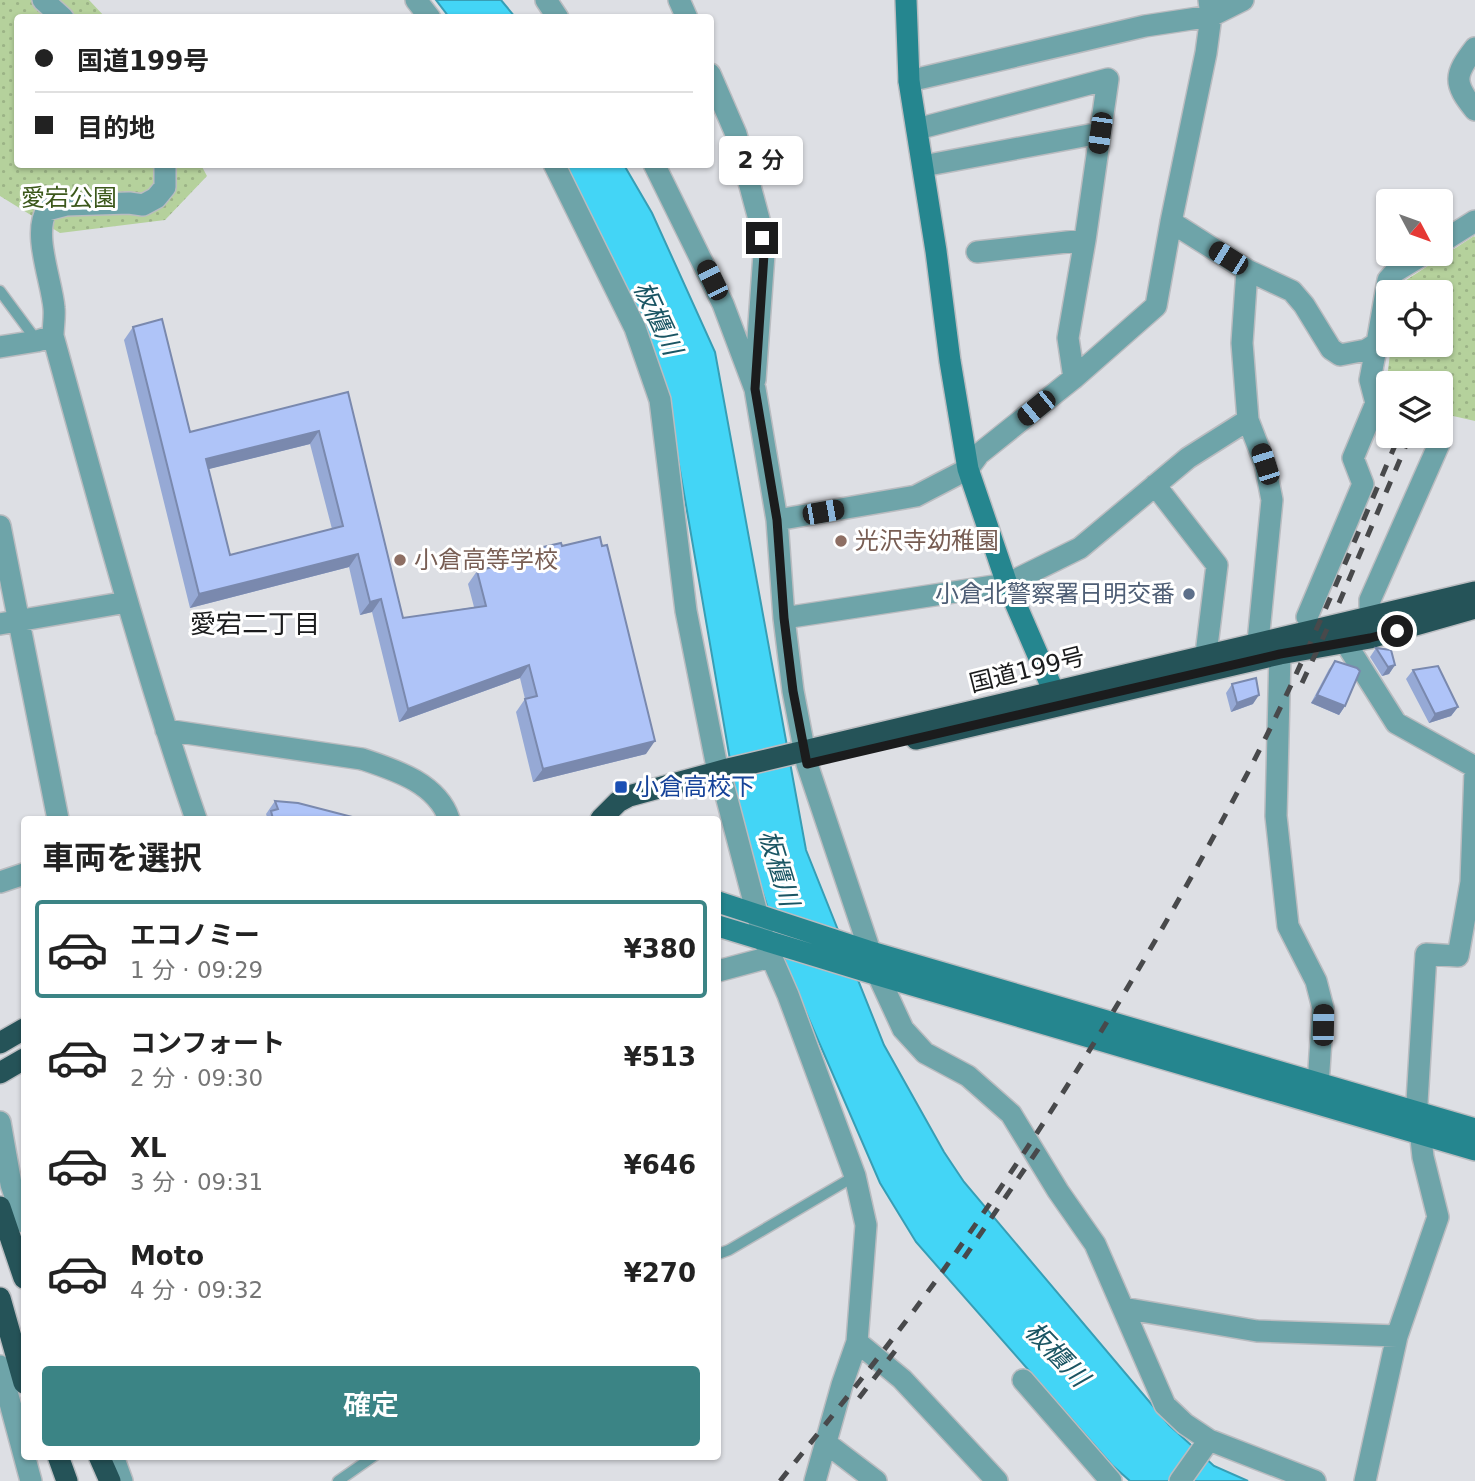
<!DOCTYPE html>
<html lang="ja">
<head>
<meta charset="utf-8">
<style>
  :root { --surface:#fff; --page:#f6f6f6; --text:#222; --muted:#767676; --line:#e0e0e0; --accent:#3b8485 }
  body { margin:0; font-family:"DejaVu Sans","Noto Sans JP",sans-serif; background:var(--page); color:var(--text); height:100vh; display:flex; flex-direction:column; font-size:26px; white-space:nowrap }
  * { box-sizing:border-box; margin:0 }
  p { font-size:23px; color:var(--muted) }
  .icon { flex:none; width:38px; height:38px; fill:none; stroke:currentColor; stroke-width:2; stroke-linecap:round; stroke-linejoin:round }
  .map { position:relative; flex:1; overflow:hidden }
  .side { position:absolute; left:21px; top:816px; width:700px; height:644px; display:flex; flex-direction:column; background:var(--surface); border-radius:7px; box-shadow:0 2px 5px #0004 }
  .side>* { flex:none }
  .guide { position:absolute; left:14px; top:14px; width:700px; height:154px; border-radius:7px; box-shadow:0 2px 5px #0004; display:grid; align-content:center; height:154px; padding:0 21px; background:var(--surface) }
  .needle { width:46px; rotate:131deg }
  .buttons { position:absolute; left:1376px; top:189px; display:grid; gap:14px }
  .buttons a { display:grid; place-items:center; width:77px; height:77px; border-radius:7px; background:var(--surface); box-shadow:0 2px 5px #0004; font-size:35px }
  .end { position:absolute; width:32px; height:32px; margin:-16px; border:9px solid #1b1c1d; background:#fff; box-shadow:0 0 0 4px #fff }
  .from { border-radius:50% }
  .bubble { position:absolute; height:49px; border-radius:7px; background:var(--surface); box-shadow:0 2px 5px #0004; font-size:23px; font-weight:600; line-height:49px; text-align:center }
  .car { position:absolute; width:21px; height:42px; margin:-21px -10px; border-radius:9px; box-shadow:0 0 5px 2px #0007; background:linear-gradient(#222 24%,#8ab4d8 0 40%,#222 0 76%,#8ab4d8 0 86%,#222 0) }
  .guide b { display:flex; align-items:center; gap:24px; height:66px; font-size:26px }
  .guide b+b { border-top:2px solid var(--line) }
  .guide i { width:18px; height:18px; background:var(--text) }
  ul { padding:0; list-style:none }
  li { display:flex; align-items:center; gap:21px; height:98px; margin:0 14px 10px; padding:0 7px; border:4px solid transparent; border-radius:7px }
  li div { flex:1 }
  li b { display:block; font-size:26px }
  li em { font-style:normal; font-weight:600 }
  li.current { border-color:var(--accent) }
  li>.icon { width:63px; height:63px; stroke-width:1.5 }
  h2 { padding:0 21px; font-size:32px; line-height:84px }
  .primary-button { display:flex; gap:14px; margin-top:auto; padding:14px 21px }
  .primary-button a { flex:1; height:80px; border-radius:7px; background:var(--accent); color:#fff; font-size:28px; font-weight:600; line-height:80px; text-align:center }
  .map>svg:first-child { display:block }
</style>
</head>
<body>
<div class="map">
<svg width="1475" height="1481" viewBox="0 0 1475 1481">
  <defs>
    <pattern id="grass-dots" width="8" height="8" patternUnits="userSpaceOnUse" patternTransform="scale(1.75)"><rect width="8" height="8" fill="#b5d19c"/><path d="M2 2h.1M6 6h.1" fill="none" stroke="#9bb386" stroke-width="1.8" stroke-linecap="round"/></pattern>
  </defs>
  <rect width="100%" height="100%" fill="#dddfe4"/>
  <path fill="url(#grass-dots)" d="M0,0H89L105,17L18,18V164L201,165L207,176L165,220L60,233L0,196Z
    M1474,236L1475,237V421L1440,413V383L1388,384L1387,379L1391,345H1440V292H1396L1397,286Z"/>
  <path fill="#43d5f6" stroke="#379eb5" stroke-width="2" d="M436,0H501L515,17H449Z
    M547,165H624L652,213L715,352L806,850L884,1045L944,1152L964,1182L1169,1425L1214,1466L1248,1481H1130L1112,1465L916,1242L880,1183L789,973L742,829L678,459L662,380L642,316Z"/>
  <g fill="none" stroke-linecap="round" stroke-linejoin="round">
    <defs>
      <path id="lane" d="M0,291L37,341
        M718,1254L729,1250L855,1176
        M338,1481L374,1456"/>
      <path id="street" d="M43,0L63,18
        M416,0L430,18
        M546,0L558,18
        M679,0L687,18
        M1475,48C1454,75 1453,83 1475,110
        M710,74L736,134L760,223L764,254L755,380
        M909,81L1145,26L1211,16L1243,0
        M917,129L1108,79L1085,240L977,252
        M165,164V187L156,198L143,205L129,203L66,205L47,210C32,233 52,282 54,308C55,317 53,327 53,336C98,498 141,660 196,819
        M554,164L635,328L660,400L686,611L718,772L723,784L764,940L788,995L855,1176L866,1225L857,1342L902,1379L997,1481
        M654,164L723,304L755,389L777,520L784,618L793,691L807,764L878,975L903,1029L925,1053L968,1076L1011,1114L1058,1191L1095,1244L1165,1405L1185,1424L1209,1440L1315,1481
        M923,166L1100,133
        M1171,222L1247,270L1292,291L1304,305L1331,349L1340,355L1366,350L1377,343L1388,280L1396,271L1424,254
        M1440,243L1475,221
        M1247,270L1242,343L1248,420L1265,464L1272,500L1258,642L1280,654L1276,816L1288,926L1316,981L1323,1008L1317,1101
        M0,347L37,341L53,336
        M1074,378L1068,338L1085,240
        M1155,485L1217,565L1206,654
        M777,520L916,496L968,469L979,454L1074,378L1156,306L1171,222L1206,53L1211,16L1209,0
        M0,526L58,819
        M1307,617L1363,484L1353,458L1376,403L1370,380L1377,343
        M784,618L1007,584L1080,548L1188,458L1248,420
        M0,624L127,602
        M1370,634V600L1439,444
        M1345,642L1396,723L1475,767
        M166,730L362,759C395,770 437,783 449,819
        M0,882L24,874
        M718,971L770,957
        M0,1122L11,1184L24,1222
        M1123,1308L1257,1331L1397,1336
        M0,1366L31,1481
        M1023,1380L1111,1481
        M826,1443L876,1481
        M113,1456L122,1481
        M815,1481L842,1385L857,1342
        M1180,1481L1209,1440
        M1365,1481L1397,1336L1438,1217L1423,1157L1417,1102L1426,954L1458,956L1471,882L1475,771"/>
      <path id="secondary" d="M906,0L909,81L936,251L950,361L968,469L1007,584L1053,690
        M718,902L868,951L1475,1129
        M718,926L878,975L1475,1150"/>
      <path id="highway" d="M916,739L1280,654L1370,638L1475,608
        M601,819L618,802L629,796L728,769L1475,592
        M0,1043L24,1029
        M0,1073L24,1059
        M0,1207L24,1278
        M0,1298L24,1383
        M58,1456L67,1481
        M99,1456L110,1481"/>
    </defs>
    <use href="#lane" stroke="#babcc0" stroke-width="13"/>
    <use href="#street" stroke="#babcc0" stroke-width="24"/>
    <use href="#secondary" stroke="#babcc0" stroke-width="24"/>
    <use href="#highway" stroke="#babcc0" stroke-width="24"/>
    <use href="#lane" stroke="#6ea4a9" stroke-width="10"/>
    <use href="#street" stroke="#6ea4a9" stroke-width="21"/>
    <use href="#secondary" stroke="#25868f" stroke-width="21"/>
    <use href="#highway" stroke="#255358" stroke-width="21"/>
    <path stroke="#48494b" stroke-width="5" stroke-dasharray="12 12" stroke-linecap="butt" d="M1339,603L1410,436
      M1302,683L1327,629
      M964,1258L1041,1145
      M859,1398L895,1351
      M780,1481C836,1411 893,1341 945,1268C1053,1116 1150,957 1237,793C1299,678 1348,556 1399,436"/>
  </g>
  <path fill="#96a9d5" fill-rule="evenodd" d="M133,327L190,432L348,392L403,618L474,607L468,584L477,571L537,556L543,547L646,754L533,782L516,712L525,699L520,678L399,722L372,612L360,615L349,567L190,608L124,340ZM310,444L332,529L230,555L208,469Z
    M1376,648L1395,665L1389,674L1382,676L1370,657Z
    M1335,661L1345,706L1339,715L1311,703L1329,669Z
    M1413,670L1458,707L1451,716L1429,723L1406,679Z
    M1232,684L1253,704L1231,712L1226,693Z
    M275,801L360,819H265L267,817L266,814Z"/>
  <path fill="#7a89ae" d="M319,431L310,444L197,472L206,459Z
    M358,554L349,567L190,608L199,594Z
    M381,599L372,612L360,615L370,602Z
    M529,665L520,678L399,722L408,709Z
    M1395,665L1389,674L1382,676L1388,667Z
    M1259,695L1253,704L1231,712L1237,703Z
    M1317,695L1345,706L1339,715L1311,703Z
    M1458,707L1451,716L1429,723L1435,714Z
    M655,741L646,754L533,782L543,769Z"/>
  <path fill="#afc4f8" stroke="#7a89ae" stroke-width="2" fill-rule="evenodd" d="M162,319L190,432L348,392L403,618L486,606L477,571L544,554L543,547L561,543L562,546L600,537L602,546L607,545L655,741L543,769L525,699L537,696L529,665L408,709L381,599L370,602L358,554L199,594L133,327ZM319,431L343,526L230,555L206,459Z
    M1376,648L1391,650L1395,665L1388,667Z
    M1335,661L1357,668L1360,671L1345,706L1317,695Z
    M1438,666L1458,707L1435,714L1413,670Z
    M1256,678L1259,695L1237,703L1232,684Z
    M275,801L298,803L360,819H273L271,811L278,809Z"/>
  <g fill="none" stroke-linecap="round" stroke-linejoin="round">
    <path stroke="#1b1c1d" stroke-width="9" d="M762,238L764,254L755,389L777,520L784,618L793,691L807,764L1280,654L1370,638L1397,631"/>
  </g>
  <g fill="#8d6e63" stroke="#fff" stroke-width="2.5">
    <circle cx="841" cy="541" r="7"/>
    <circle cx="400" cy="560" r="7"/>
  </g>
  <circle fill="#5c6f8a" stroke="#fff" stroke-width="2.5" cx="1189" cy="594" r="7"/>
  <rect fill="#1a4fb4" stroke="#fff" stroke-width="2.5" x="614" y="780" width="14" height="14" rx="3.5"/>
  <g text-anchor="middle" stroke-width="6" stroke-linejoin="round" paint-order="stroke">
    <g font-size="24" fill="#3c581b" stroke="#fff">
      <text x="69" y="206">愛宕公園</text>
    </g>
    <g font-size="24" fill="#785e54" stroke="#fff" text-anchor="start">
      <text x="855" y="549">光沢寺幼稚園</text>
      <text x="414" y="568">小倉高等学校</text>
    </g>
    <g font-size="24" fill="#4e5e75" stroke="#fff" text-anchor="end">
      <text x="1175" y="602">小倉北警察署日明交番</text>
    </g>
    <g font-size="24" fill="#1b1c1d" stroke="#fff">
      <text transform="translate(1027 670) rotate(-14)" y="8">国道199号</text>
    </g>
    <g font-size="24" fill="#164399" stroke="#fff" text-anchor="start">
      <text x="635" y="795">小倉高校下</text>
    </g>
    <g font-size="26" font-style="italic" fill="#1a5563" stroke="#fff">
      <text transform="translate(658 318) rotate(65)" y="9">板櫃川</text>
      <text transform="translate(779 868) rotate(73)" y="9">板櫃川</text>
      <text transform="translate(1057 1354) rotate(46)" y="9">板櫃川</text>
    </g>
    <g font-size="26" fill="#1b1c1d" stroke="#fff">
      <text x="255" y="633">愛宕二丁目</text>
    </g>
  </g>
</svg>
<div class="buttons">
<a><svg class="needle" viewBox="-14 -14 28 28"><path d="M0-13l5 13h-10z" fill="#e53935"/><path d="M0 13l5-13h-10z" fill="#767676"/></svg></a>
<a><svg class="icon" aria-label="locate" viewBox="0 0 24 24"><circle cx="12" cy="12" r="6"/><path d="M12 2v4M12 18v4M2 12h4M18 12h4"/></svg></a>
<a><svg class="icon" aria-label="layers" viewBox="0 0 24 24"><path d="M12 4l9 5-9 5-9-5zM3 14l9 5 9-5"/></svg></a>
</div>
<i class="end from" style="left:1397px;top:631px"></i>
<i class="end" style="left:762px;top:238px"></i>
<div class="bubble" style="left:719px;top:136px;width:84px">2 分</div>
<i class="car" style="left:1100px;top:133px;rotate:188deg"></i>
<i class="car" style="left:1228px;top:258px;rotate:302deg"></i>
<i class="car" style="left:712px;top:280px;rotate:334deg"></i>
<i class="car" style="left:1036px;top:408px;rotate:231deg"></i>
<i class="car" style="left:1265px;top:464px;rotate:342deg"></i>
<i class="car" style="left:823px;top:512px;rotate:80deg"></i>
<i class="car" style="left:1323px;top:1025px;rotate:1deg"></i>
<div class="guide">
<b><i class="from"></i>国道199号</b>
<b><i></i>目的地</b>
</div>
<section class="side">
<h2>車両を選択</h2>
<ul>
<li class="current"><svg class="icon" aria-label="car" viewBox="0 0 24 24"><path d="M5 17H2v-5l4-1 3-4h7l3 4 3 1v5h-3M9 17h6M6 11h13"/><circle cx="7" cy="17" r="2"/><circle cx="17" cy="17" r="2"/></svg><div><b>エコノミー</b><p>1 分 · 09:29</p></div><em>¥380</em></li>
<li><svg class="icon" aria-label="car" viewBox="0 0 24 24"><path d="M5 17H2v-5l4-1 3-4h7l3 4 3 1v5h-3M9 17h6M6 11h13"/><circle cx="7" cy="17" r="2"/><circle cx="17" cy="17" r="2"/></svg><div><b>コンフォート</b><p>2 分 · 09:30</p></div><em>¥513</em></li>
<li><svg class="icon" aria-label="car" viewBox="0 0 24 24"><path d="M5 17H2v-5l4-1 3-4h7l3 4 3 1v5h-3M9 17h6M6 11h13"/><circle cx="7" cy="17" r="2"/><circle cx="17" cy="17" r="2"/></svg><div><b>XL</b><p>3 分 · 09:31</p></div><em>¥646</em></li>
<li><svg class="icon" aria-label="car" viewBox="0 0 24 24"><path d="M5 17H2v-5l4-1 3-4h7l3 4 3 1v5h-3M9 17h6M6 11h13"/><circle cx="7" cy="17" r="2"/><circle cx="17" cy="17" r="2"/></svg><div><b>Moto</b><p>4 分 · 09:32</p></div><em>¥270</em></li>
</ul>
<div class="primary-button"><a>確定</a></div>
</section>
</div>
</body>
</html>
